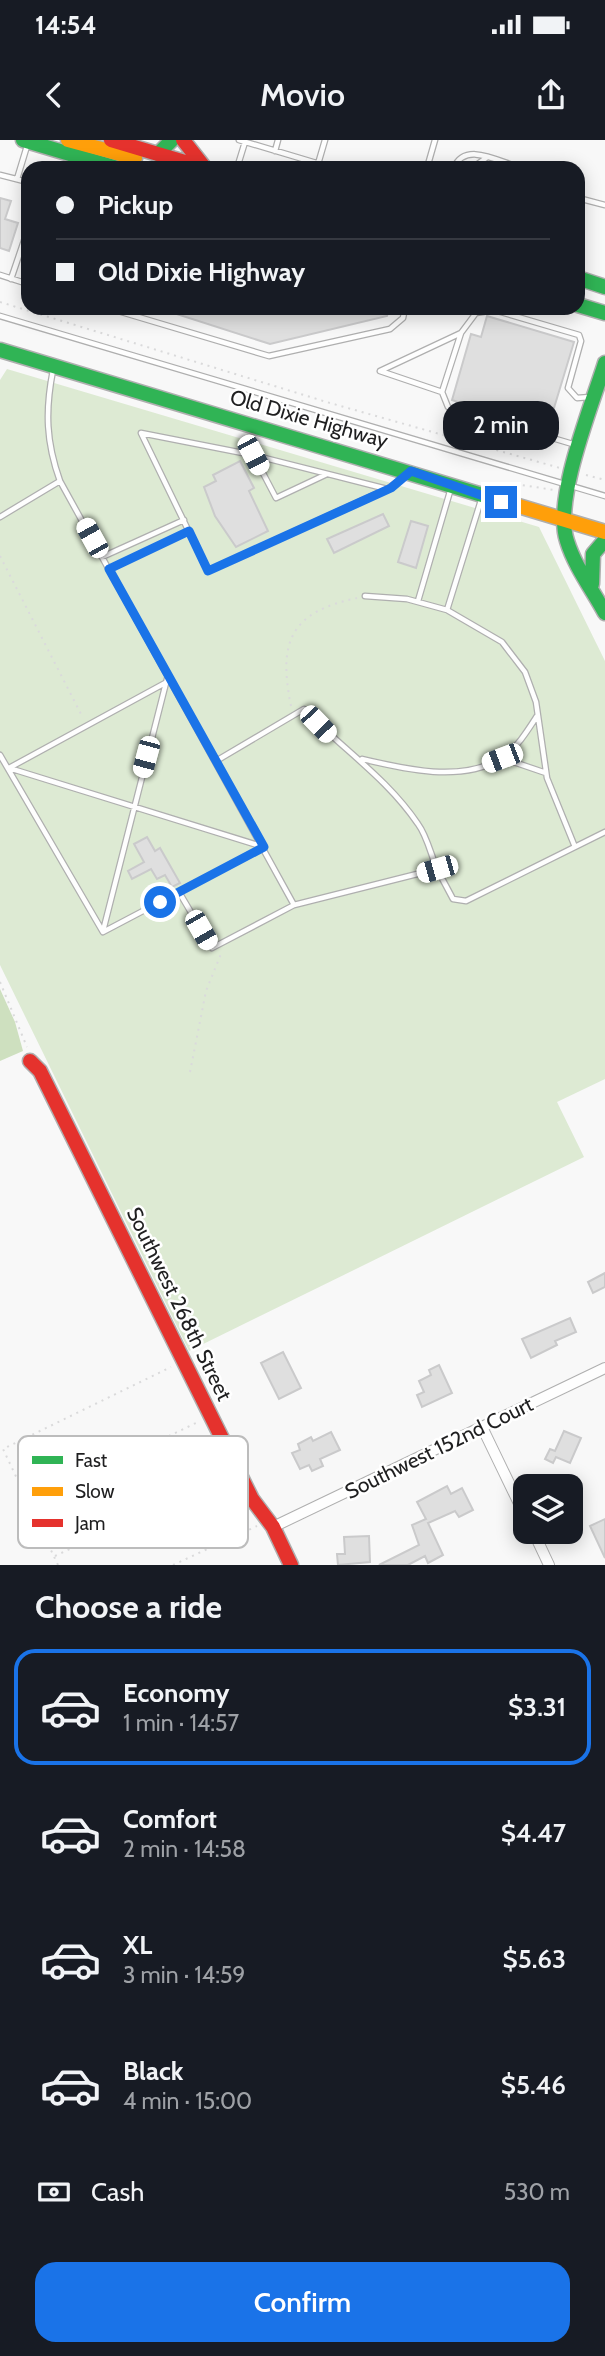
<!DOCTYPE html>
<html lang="en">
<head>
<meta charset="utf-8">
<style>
  :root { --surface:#171b24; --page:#242831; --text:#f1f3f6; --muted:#9ea1a6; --line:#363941; --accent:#1a73e8 }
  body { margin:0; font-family:Cabin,sans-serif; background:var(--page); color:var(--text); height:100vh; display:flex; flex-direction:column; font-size:26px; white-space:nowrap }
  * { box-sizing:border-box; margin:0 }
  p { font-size:23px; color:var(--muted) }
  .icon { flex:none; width:38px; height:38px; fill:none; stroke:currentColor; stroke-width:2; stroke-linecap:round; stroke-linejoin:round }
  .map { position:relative; height:1425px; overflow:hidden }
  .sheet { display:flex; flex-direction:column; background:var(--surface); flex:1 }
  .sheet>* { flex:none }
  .top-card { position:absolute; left:21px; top:21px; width:564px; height:154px; border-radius:21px; box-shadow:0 4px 18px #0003; display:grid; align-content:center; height:154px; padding:0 35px; background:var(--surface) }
  .tools { position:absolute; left:513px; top:1334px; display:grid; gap:14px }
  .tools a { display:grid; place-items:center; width:70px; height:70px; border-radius:14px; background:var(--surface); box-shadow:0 4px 18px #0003; font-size:35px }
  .end { position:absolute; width:32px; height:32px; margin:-16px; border:9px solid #1a73e8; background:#fff; box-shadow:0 0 0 4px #fff }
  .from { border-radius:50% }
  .bubble { position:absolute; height:49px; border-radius:21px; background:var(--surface); box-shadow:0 4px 18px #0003; font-size:23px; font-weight:600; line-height:49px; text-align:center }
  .car { position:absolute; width:21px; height:42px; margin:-21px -10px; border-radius:9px; box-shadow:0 0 5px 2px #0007; background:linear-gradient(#fff 24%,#345 0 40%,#fff 0 76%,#345 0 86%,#fff 0) }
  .top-card b { display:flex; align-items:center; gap:24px; height:66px; font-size:26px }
  .top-card b+b { border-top:2px solid var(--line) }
  .top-card i { width:18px; height:18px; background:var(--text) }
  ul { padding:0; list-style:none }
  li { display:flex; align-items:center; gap:21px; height:116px; margin:0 14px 10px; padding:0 21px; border:4px solid transparent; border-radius:21px }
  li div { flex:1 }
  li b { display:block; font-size:26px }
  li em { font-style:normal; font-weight:600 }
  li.on { border-color:var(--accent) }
  li>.icon { width:63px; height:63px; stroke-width:1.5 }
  h2 { padding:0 35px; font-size:32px; line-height:84px }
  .pay { display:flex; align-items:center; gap:18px; height:77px; padding:0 35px; font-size:26px }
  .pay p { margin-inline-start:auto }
  .action { display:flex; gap:14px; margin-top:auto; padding:14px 35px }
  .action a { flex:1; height:80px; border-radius:21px; background:var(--accent); color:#fff; font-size:28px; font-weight:600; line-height:80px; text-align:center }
  .status { display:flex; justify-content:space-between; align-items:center; height:49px; padding:0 35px; background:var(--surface); direction:ltr }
  .status svg { height:19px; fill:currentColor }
  header { display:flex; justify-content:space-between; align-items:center; height:91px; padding:0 35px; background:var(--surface); font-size:32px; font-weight:600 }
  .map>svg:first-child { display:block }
</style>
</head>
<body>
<div class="status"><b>14:54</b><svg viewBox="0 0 49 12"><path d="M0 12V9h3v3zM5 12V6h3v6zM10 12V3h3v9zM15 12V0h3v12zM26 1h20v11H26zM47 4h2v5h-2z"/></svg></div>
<header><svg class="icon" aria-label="back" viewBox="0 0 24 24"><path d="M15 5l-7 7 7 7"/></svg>Movio<svg class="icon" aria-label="share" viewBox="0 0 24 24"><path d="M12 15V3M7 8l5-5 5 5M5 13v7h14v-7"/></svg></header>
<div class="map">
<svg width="605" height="1425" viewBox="0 0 605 1425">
  <rect width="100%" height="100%" fill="#f8f8f8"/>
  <path fill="#ddead3" d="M7,229L539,387L605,521V939L557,962L584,1017L189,1211L0,825V240Z"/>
  <path fill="#cee0bf" d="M0,849L15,882L23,911L0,921Z"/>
  <path fill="#dfdfdf" stroke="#cacacb" stroke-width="2" d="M0,58L11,61L5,79L18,83L9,111L0,108Z
    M158,168H389L387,176L270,204Z
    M487,176L574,202L547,291L461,266V263L452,260L471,194L481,197Z
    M240,321L254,348L249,351L268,391L236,407L215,376L204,347L216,341L213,335Z
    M383,374L389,386L334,413L327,399Z
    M411,381L428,386L416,428L398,422Z
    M147,697L155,711L160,708L180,743L172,747L165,735L157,739L151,729L132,739L128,731L144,722L134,704Z
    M605,1133V1147L593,1153L588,1142Z
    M570,1178L576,1192L555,1201L557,1205L531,1218L522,1199Z
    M283,1212L301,1248L279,1259L261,1223Z
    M439,1225L452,1253L422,1267L417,1255L424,1252L419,1241L431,1235L429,1230Z
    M564,1291L581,1298L570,1323L556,1317L553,1323L545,1319L550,1309L555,1311Z
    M331,1292L340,1310L320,1319L323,1326L312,1331L309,1325L300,1329L292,1313L300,1310L298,1304L311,1297L313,1301Z
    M447,1346L451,1354L462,1348L473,1370L459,1377L455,1371L428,1383L443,1415L428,1423L425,1416L408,1425H379L419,1405L412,1385L426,1379L417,1362Z
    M605,1379V1418L590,1386Z
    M369,1396L370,1422L338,1425L337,1414H345L344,1397Z"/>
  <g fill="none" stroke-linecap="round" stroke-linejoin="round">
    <defs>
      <path id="lane" d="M239,0L333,28
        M275,11L278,0
        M318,24L325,0
        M237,28L245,2
        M427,28L435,0
        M454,28C465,0 501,23 522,28
        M472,28L486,18
        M0,35L28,42
        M17,39L27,6
        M578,58L605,65
        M0,135L28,144
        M11,139L28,89
        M108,168L269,216L390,189L403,178L405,168
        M0,176L605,356
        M53,230C45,271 46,302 60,341L294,765
        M442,252L461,193
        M576,305L448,267L442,252L380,231L461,193L476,173L494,170L579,195L581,201L568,248L577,258L590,257
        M254,316L276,358L327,334
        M387,349L253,315L141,293L208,431L387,349L408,334
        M0,377L60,341
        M102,417L184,380
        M109,429L189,391
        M365,456L407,459L447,470L482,357
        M418,461L451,348
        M447,470L502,502L525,532L536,562L547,638L575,707
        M0,615L103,792L179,752L212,808L294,765L437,729L453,759L466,761L605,692
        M502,618L546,633
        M362,619C404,629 462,643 502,618C517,608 528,590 537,576
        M216,621L304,569C342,609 386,637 418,684C427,696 431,715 437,729
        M9,628L264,707
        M9,628L167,542
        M179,752L264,707
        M103,791L168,535"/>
      <path id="street" d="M482,1287L525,1376
        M273,1387L605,1228
        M533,1391L549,1425"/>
      <path id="fast" d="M23,0L117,28
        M158,14L172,0
        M578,138L605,147
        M578,165L605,173
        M0,210L502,361
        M605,223C592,265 553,360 567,401C575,427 592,449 605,473
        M592,444L593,414L605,400"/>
      <path id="slow" d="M68,0L135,18
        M502,361L605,392"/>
      <path id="jam" d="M111,0L205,28
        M183,0L205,28
        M30,921L40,931L252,1359L273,1387L291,1425"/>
    </defs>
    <use href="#lane" stroke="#afafaf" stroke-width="7"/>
    <use href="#street" stroke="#afafaf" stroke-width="12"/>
    <use href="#fast" stroke="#afafaf" stroke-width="17"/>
    <use href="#slow" stroke="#afafaf" stroke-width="17"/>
    <use href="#jam" stroke="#afafaf" stroke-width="17"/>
    <path stroke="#dadadb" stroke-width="2" stroke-dasharray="2 5" stroke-linecap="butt" d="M0,162L330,263L560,328
      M586,335L605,340
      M509,343L554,350
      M0,416L83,578
      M291,566C278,502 290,472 357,458
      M0,842L27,907
      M190,932L206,851L221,814
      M30,1363L198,1282
      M55,1416L227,1335
      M58,1425L3,1309L171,1227
      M173,1425L257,1386"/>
    <use href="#lane" stroke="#fefefe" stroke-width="4.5"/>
    <use href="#street" stroke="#fefefe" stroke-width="10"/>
    <use href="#fast" stroke="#30b455" stroke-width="14"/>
    <use href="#slow" stroke="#ff9f0a" stroke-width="14"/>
    <use href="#jam" stroke="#e5322d" stroke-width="14"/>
  </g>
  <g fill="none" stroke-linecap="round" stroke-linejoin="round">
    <path stroke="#1a73e8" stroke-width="9" d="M160,762L264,707L109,429L189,391L208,431L391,348L411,331L501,362"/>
  </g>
  <g text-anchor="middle" stroke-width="5" stroke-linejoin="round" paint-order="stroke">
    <g font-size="21" fill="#1f1f20" stroke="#fff">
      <text transform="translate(309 279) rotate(16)" y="7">Old Dixie Highway</text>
      <text transform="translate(179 1164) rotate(64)" y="7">Southwest 268th Street</text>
      <text transform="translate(439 1308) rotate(-26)" y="7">Southwest 152nd Court</text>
    </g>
  </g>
  <rect x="18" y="1296" width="230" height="112" rx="10" fill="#fff" stroke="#bcbcbc" stroke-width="2"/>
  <rect x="32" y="1316" width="31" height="8" fill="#30b455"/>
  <rect x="32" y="1347" width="31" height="9" fill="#ff9f0a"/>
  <rect x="32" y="1379" width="31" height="8" fill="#e5322d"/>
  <g font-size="19" fill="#1f1f20">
    <text x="75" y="1327">Fast</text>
    <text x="75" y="1358">Slow</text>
    <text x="75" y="1390">Jam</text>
  </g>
</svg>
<div class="tools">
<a><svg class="icon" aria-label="layers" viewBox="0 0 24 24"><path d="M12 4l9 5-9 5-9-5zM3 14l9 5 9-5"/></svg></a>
</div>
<i class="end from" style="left:160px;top:762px"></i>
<i class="end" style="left:501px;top:362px"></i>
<div class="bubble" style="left:443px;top:261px;width:116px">2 min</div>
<i class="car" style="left:253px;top:315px;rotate:152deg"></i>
<i class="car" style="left:92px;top:398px;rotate:331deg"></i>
<i class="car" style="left:318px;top:584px;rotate:136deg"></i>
<i class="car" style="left:146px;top:617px;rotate:195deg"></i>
<i class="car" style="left:502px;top:618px;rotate:249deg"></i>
<i class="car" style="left:437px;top:729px;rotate:254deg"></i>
<i class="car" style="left:201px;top:790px;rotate:150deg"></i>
<div class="top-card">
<b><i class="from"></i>Pickup</b>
<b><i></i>Old Dixie Highway</b>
</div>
</div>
<section class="sheet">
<h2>Choose a ride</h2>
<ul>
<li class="on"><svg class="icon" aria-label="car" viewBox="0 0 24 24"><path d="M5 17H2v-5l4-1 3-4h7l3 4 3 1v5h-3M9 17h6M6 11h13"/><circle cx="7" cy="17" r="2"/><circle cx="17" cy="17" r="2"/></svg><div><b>Economy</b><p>1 min · 14:57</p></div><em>$3.31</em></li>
<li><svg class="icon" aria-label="car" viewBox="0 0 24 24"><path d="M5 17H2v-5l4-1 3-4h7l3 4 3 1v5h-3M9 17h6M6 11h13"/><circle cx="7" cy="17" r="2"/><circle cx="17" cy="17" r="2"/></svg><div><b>Comfort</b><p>2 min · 14:58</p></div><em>$4.47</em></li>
<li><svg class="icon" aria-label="car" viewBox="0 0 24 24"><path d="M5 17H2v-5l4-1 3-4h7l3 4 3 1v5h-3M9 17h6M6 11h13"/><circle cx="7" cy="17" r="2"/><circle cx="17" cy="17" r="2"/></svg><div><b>XL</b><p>3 min · 14:59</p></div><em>$5.63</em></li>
<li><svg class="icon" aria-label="car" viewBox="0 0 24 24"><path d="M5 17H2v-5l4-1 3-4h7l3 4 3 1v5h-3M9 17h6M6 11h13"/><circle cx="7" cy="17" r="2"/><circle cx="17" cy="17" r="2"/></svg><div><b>Black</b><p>4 min · 15:00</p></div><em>$5.46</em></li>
</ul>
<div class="pay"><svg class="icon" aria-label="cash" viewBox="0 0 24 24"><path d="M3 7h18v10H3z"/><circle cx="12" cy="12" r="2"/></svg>Cash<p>530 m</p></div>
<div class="action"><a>Confirm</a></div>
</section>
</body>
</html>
